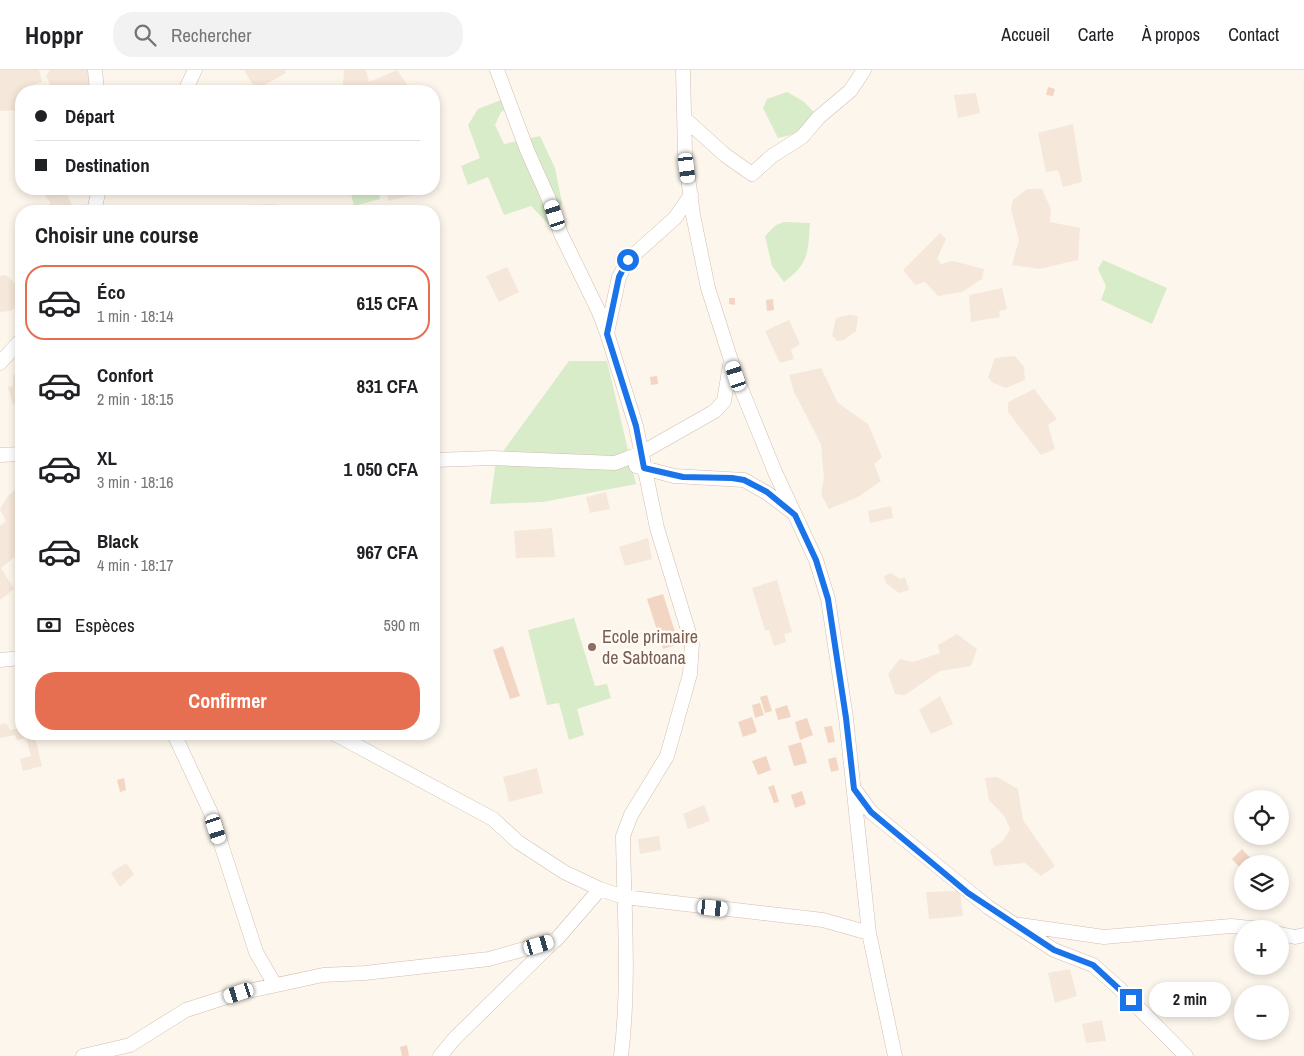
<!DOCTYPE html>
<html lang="fr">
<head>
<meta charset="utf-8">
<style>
  :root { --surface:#fff; --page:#f2f2f2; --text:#202124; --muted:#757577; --line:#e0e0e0; --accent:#e76f51 }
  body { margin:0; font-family:"Archivo Narrow",sans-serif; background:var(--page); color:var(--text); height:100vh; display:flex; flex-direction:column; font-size:19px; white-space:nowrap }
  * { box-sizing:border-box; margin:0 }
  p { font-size:16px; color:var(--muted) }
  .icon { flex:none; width:28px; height:28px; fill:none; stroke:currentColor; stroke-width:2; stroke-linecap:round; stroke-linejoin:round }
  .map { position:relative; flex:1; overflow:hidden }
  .sheet { position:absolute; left:15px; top:135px; width:425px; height:535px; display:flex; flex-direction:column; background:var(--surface); border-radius:20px; box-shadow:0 2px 8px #0003 }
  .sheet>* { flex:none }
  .hud { position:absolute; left:15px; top:15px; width:425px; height:110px; border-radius:20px; box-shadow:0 2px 8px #0003; display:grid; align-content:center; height:110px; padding:0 20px; background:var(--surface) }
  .tools { position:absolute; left:1234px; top:720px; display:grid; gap:10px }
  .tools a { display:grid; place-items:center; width:55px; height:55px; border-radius:50%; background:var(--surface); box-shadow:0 2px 8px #0003; font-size:25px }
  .end { position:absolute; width:22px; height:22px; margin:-11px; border:6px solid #1a73e8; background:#fff; box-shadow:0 0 0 2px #fff }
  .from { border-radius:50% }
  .bubble { position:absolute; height:35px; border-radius:18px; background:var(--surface); box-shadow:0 2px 8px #0003; font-size:16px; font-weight:700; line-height:35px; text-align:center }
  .car { position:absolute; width:15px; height:30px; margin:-15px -8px; border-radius:6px; box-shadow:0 0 4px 1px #0007; background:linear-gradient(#fff 24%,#345 0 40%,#fff 0 76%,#345 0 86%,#fff 0) }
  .hud b { display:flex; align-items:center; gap:18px; height:48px; font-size:19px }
  .hud b+b { border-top:1px solid var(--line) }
  .hud i { width:12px; height:12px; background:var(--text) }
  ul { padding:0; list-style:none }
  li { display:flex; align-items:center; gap:15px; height:75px; margin:0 10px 8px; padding:0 10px; border:2px solid transparent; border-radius:20px }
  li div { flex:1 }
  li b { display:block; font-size:19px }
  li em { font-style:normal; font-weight:700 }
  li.selected { border-color:var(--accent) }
  li>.icon { width:45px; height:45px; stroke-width:1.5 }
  h2 { padding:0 20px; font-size:22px; line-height:60px }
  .pay { display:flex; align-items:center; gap:12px; height:55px; padding:0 20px; font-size:19px }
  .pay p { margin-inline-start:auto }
  .primary-button { display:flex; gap:10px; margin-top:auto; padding:10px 20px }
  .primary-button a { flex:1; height:58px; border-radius:20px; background:var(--accent); color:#fff; font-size:20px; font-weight:700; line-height:58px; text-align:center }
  header { display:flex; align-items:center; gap:30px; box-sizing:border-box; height:70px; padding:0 25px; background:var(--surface); border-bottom:1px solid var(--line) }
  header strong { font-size:24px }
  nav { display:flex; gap:28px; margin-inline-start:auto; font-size:18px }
  .search { width:350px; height:45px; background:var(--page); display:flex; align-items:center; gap:12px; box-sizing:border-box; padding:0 18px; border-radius:20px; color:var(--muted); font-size:19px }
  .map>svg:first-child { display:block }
</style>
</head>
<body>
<header>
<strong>Hoppr</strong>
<div class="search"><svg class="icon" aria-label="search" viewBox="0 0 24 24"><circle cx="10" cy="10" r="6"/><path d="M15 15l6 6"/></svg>Rechercher</div>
<nav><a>Accueil</a><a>Carte</a><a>À propos</a><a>Contact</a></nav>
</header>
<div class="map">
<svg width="1304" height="986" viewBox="0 0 1304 986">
  <rect width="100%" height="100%" fill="#fdf6ec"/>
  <path fill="#f5e8da" d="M0,0H39L42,12L27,17L26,21H21V40L0,41Z
    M50,0H88L92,19L90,21H53L46,6Z
    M244,0H284L286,3L256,20Z
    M344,0H366L369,12L397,0L408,16L409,21H348L343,15Z
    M976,23L980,43L958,48L954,25Z
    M1073,54L1082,112L1063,117L1058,100L1046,102L1038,63Z
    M40,119H74L68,126L72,136L67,141H50V132Z
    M387,119H425L426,122L388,131Z
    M1027,119H1042L1051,139L1050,152L1080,158L1078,190L1039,199L1012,195L1019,170L1011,139L1013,130Z
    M275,134L283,137L284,141H236L250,135Z
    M940,163L946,169L937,189L941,194L953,191L984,199L982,209L962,222L938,226L925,212L915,215L903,200Z
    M507,197L519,222L499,232L486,206Z
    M6,205L14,212L21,226V236L10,241L0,242V206Z
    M1002,218L1007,239L999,241L1000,247L971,252L969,225Z
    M849,245L858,246L856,261L844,270L837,271L832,266L836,248Z
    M789,250L800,274L791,280L794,289L780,293L765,261Z
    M1015,286L1024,297L1025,310L1006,318L993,313L988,307L995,288Z
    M821,298L838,333L868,354L882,387L874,394L881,411L858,427L829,439L821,424L824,409L821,374L794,322L789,305Z
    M13,305H21V333L13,335L8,317L13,316Z
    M1034,319L1057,349L1048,355L1055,379L1041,385L1008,342V332Z
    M21,415V482L1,498L14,519L0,530V456L6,451L0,439L8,426Z
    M606,422L610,439L590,443L586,427Z
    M891,436L893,448L870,453L868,441Z
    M552,458L555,487L516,488L514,461Z
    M648,468L652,489L625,496L619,477Z
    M891,503L900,509L905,507L909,520L899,523L886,513L884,506Z
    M777,510L792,562L784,564L786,572L774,576L769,560H765L752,518Z
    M957,564L977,579L971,596L940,601L905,625L895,624L888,604L900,589L913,592L940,583L938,575Z
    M940,626L953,654L931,664L919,640Z
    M6,653L10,660L21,658V664H38L35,667L42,696L23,701L20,689L31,686L26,668L17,670L15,665L0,668V655Z
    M537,698L543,723L509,732L503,707Z
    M997,707L1018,719L1023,750L1055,796L1041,806L1025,793L994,796L990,780L1003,771L1010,759L1005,747L989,730L985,708Z
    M704,735L710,751L688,759L683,744Z
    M659,766L661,780L640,784L638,769Z
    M126,793L134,804L120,817L111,803Z
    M960,821L963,846L929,849L926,822Z
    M1070,899L1077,926L1055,933L1048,903Z
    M1102,950L1106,971L1086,973L1082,954Z"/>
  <path fill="#d8ecc9" d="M787,22L803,31L814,42L799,63L778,68L763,38L767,29Z
    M506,28L510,38L501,42L495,55L504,74L540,66L555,98L562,133L549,155L531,136L504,145L488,107L468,115L461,96L480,88L468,55L478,39Z
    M350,119H378L380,129L354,136Z
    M784,152L810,153C808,182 809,194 784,212L772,196L765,166L776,155Z
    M1103,190L1167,218L1152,254L1101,230L1106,216L1098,199Z
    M569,291H607L636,414L543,432L490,434L496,391Z
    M574,548L595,616L607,614L611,628L577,639L584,665L569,670L559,633L547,635L528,560Z"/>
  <path fill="#f3d5c3" d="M1048,17L1055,19L1053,26L1046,25Z
    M729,228H735V235L729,234Z
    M773,229L774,240L767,241L766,230Z
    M657,306L658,314L651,315L650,307Z
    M663,524L679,574L663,579L647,529Z
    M503,576L520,626L510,629L493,580Z
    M767,625L772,641L765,643L760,627Z
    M760,633L764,645L755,648L752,635Z
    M787,635L791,647L778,650L775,639Z
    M752,647L757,662L743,667L738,652Z
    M807,648L813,665L800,670L795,652Z
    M832,656L835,672L828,673L824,657Z
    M801,672L807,693L794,696L788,676Z
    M766,686L771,700L758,705L752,691Z
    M836,687L839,700L831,702L828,689Z
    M124,708L126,720L120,722L117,710Z
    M774,715L779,732L774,733L768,717Z
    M802,721L806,734L795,738L791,725Z
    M1242,779L1256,794H1242V800L1232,789Z
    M407,975L409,986H402L400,977Z"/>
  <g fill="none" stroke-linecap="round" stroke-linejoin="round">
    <defs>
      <path id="minor" d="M95,0L97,21
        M497,0L527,80L548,127L561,164L599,242L607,263L636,356L657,458L692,573L690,604L667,686L631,745L623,766C624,840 630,913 621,986
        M683,0L685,84L693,145L708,218L736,306L775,402L816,490L828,529L846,648L869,863L895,986
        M185,21L195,0
        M684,48L725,85L752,104L772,86L802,67L819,47L850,21L864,0
        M94,141L99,119
        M607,263L619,207L628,190L675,148L691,125
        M0,293L21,270
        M0,385L21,384
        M434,390L492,388L615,393L641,383L715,341L724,331L730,295
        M636,396L674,406L744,410L767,423L791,441
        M0,590L21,588
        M174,664L211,743L256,882L275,915
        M335,664L493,749L518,772L564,802L600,819L624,827L823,850L869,863
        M855,720L871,742L988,837L1054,880L1093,895L1119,918L1186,986
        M1020,855L1104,867L1231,856L1261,859
        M1280,864L1295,867L1304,865
        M83,986L130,975L186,940L239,923L323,905L365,903L489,889L556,870L600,819
        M440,986L455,968L553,872"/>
    </defs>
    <use href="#minor" stroke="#d1beb0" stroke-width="15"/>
    <use href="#minor" stroke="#fff" stroke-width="14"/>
  </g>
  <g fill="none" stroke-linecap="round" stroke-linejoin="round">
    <path stroke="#1a73e8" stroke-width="6" d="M628,190L619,207L607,264L636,356L644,398L683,407L732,408L744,410L767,422L795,445L816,490L828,529L846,648L854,719L871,742L968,823L1054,880L1093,895L1131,930"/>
  </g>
  <circle fill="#8d6e63" stroke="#fffaf3" stroke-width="2" cx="592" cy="577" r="5"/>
  <g text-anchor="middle" stroke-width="5" stroke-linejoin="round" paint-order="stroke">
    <g font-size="18" fill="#785e54" stroke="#fffaf3" text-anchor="start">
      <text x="602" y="573">Ecole primaire<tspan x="602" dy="21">de Sabtoana</tspan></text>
    </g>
  </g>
</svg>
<div class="tools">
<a><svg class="icon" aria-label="locate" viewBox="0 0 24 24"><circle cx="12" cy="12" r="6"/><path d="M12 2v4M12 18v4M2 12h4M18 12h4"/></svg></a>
<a><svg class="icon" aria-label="layers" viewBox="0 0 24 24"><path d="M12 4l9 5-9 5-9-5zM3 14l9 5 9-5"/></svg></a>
<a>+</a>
<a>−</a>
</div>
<i class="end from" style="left:628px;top:190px"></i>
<i class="end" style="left:1131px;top:930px"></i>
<div class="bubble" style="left:1149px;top:912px;width:82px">2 min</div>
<i class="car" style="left:687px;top:98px;rotate:173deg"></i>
<i class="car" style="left:555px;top:145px;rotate:342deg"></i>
<i class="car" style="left:736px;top:306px;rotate:342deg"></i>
<i class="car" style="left:216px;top:759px;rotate:162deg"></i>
<i class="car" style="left:713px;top:838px;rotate:96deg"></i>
<i class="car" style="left:539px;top:875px;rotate:74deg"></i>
<i class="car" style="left:239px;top:923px;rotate:252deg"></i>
<div class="hud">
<b><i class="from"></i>Départ</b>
<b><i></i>Destination</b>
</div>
<section class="sheet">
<h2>Choisir une course</h2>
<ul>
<li class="selected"><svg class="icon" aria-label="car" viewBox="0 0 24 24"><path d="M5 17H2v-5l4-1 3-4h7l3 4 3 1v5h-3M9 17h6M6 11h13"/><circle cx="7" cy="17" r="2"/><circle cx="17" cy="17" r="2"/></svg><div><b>Éco</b><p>1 min · 18:14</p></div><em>615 CFA</em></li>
<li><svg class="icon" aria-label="car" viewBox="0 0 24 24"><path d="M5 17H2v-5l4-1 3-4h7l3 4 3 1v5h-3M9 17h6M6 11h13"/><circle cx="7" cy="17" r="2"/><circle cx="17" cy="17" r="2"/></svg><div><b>Confort</b><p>2 min · 18:15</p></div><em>831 CFA</em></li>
<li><svg class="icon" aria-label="car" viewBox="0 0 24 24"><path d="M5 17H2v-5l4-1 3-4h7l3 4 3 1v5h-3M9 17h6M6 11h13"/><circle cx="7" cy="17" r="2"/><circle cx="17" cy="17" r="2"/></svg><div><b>XL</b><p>3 min · 18:16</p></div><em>1 050 CFA</em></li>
<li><svg class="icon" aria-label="car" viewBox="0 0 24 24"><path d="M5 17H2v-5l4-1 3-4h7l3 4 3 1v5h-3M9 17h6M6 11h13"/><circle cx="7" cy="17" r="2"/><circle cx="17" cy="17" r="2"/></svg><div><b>Black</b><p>4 min · 18:17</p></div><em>967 CFA</em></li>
</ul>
<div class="pay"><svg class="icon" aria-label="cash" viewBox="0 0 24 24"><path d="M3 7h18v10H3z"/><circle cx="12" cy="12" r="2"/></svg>Espèces<p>590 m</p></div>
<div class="primary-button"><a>Confirmer</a></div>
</section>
</div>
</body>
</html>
